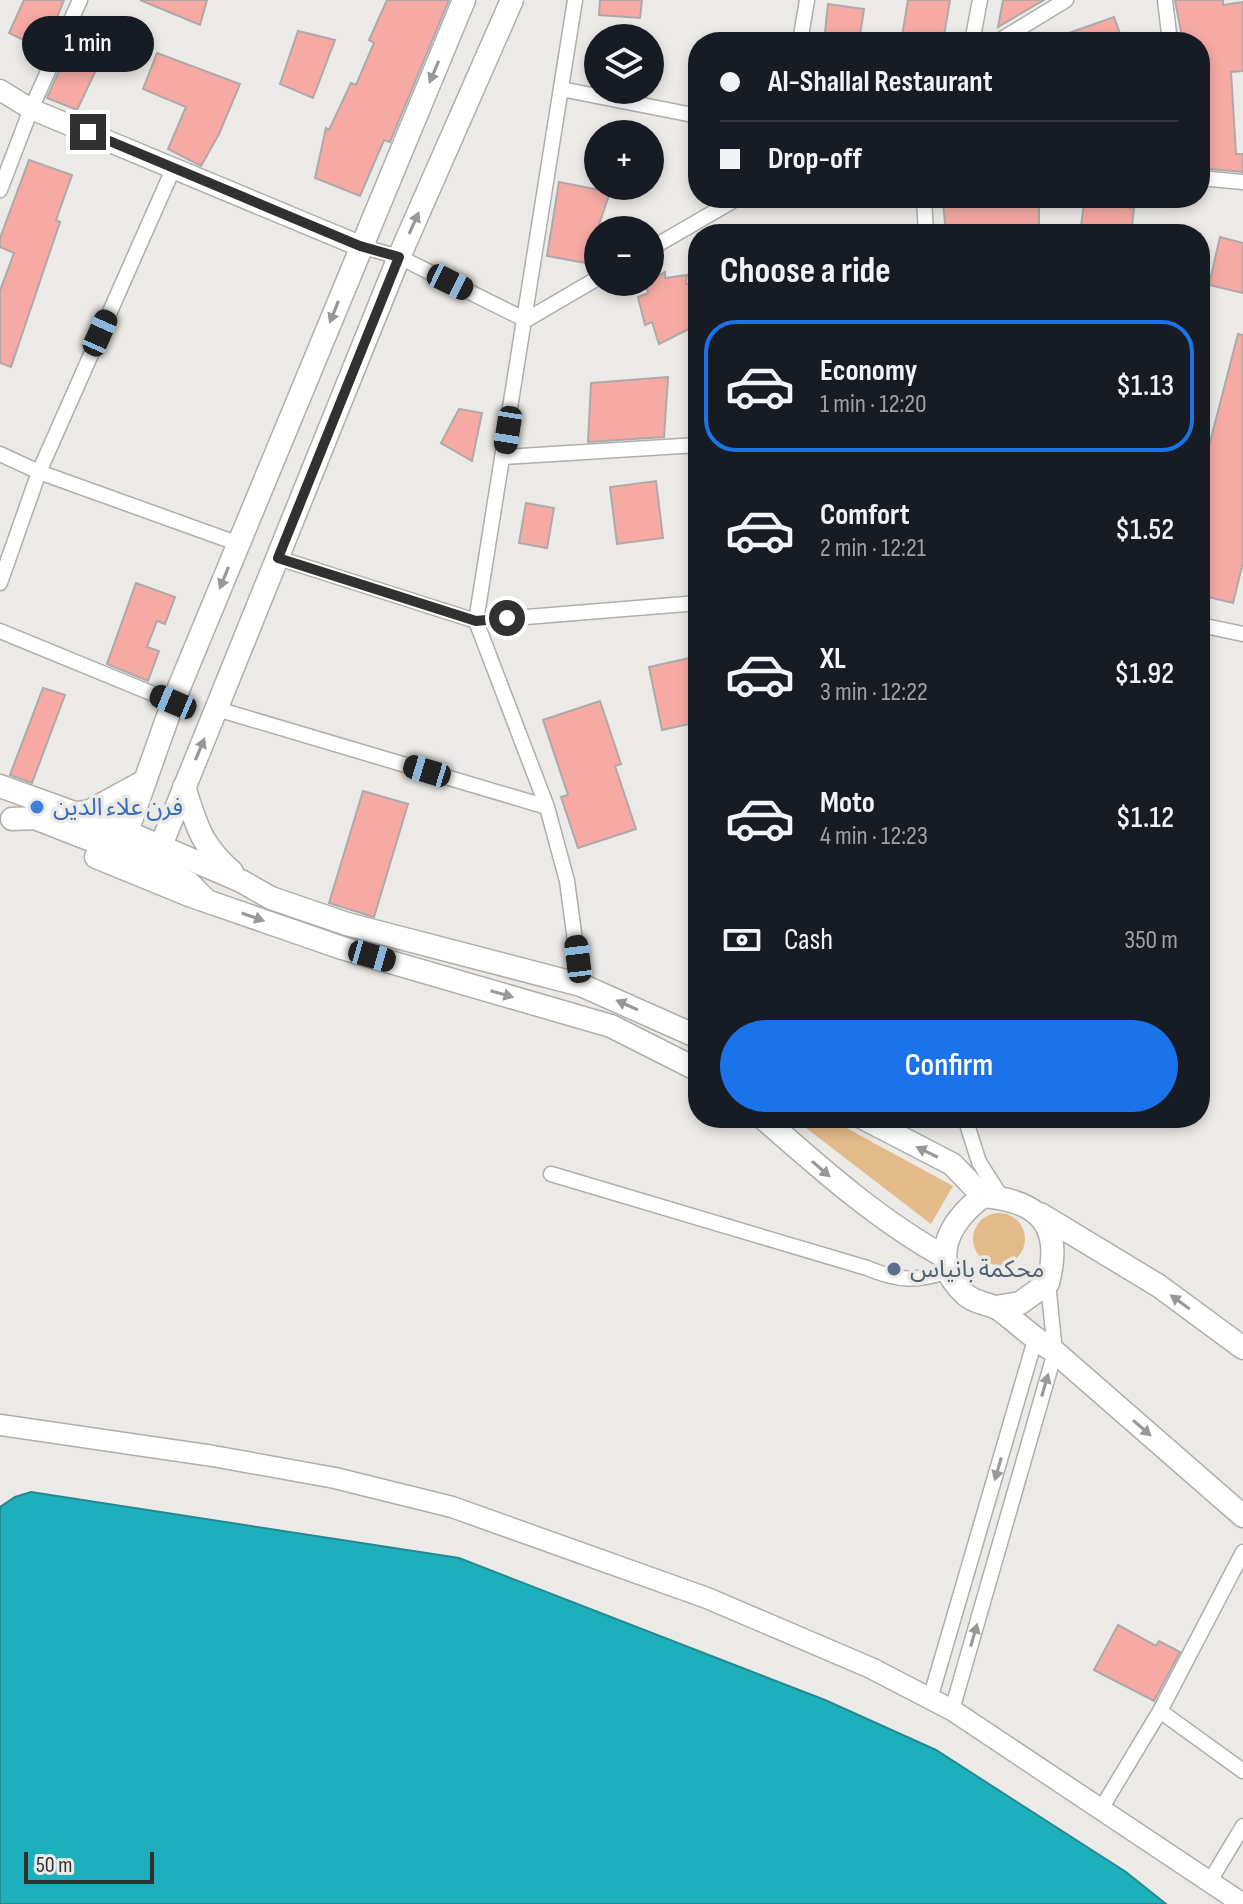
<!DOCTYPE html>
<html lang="en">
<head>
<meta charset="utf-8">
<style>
  :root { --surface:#171b24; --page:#20242c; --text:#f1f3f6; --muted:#9ea1a6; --line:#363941; --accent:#1a73e8 }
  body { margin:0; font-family:"Sofia Sans Condensed","Noto Sans Arabic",sans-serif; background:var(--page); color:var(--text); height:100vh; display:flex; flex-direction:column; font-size:30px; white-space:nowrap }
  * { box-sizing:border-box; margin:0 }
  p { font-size:26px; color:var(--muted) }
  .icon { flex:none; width:44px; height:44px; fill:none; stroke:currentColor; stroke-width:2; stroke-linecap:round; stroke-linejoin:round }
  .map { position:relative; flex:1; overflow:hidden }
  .panel { position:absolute; left:688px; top:224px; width:522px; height:904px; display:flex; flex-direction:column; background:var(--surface); border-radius:32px; box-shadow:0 4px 12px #0003 }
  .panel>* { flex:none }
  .top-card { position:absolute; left:688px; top:32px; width:522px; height:176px; border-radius:32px; box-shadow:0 4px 12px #0003; display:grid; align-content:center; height:176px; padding:0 32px; background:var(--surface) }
  .controls { position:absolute; left:584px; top:24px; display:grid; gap:16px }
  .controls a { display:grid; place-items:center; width:80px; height:80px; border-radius:50%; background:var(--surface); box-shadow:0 4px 12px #0003; font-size:40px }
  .scale { position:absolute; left:24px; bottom:20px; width:130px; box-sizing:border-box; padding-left:8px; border:4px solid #323130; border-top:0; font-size:22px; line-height:28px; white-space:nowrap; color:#323130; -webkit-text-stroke:6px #eceae6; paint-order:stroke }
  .end { position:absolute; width:36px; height:36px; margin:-18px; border:10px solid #323130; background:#fff; box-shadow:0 0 0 4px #fff }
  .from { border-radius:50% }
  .bubble { position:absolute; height:56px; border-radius:28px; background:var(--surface); box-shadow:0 4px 12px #0003; font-size:26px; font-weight:600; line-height:56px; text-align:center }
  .car { position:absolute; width:24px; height:48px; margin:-24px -12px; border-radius:10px; box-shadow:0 0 6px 2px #0007; background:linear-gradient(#222 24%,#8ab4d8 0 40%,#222 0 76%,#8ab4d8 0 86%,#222 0) }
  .top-card b { display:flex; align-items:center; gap:28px; height:76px; font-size:30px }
  .top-card b+b { border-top:2px solid var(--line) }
  .top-card i { width:20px; height:20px; background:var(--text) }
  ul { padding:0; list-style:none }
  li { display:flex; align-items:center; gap:24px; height:132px; margin:0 16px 12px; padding:0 16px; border:4px solid transparent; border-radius:32px }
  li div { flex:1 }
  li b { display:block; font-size:30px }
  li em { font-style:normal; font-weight:600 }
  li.current { border-color:var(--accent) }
  li>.icon { width:72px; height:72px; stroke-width:1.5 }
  h2 { padding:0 32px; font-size:36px; line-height:96px }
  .pay { display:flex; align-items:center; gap:20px; height:88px; padding:0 32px; font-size:30px }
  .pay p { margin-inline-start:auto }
  .primary-button { display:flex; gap:16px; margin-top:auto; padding:16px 32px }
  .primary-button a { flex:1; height:92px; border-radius:48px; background:var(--accent); color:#fff; font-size:32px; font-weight:600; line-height:92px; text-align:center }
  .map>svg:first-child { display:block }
</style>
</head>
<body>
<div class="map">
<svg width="1243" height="1904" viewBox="0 0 1243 1904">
  <rect width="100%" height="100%" fill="#eceae6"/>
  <path fill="#e3ba89" d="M793,1118H828L953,1186L931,1224Z
    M973 1239a26 26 0 1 1 52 0a26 26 0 1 1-52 0Z"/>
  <path fill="#1dafbc" stroke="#238992" stroke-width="2" d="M31,1492L459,1558L825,1700L936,1750L1126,1872L1166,1904H0V1507L15,1497Z"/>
  <path fill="#f6aaa3" stroke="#ada9a9" stroke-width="2" d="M24,0H64L44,50L9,33Z
    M140,0H207L200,25Z
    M387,0H449L390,142L384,140L360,196L315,178L326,128L329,130L351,83L356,85L374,43L369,40Z
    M600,0H642L640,18L599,15Z
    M908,0H950L943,42H901Z
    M1003,0H1044L998,27Z
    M1175,0H1223V5L1243,2V71L1231,72L1236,154H1243V172L1200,168V42H1183Z
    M828,4L864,9L859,42H824Z
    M1114,17L1123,42H1049V40Z
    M298,31L335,40L313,98L280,84Z
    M67,53L97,68L77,110L47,98Z
    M157,53L240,84L219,134L201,166L168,149L186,107L143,89Z
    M29,160L72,175L56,220L60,222L11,367L0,363V291L14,253L0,247V238Z
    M559,182L610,192L586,263L547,256Z
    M990,198H1039V234H946L943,202Z
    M1084,203L1134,208L1131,234H1080Z
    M1220,237L1243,243V293L1209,285Z
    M665,272V278L687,275L686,284L694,282L692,294L698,306V316L689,329L659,344L652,322L645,325L638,297L648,293L646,282Z
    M1238,334L1243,335V562L1233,603L1200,595V481Z
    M668,377L664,437L588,442L591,383Z
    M459,409L482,413L472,461L441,443Z
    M656,481L663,538L617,544L610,487Z
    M526,503L554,508L547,548L519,543Z
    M136,583L175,597L165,624L157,621L147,647L159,651L148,681L107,664Z
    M694,657L698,678V722L662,730L649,667Z
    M43,688L65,695L32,783L10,775Z
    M600,701L621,764L615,766L636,829L578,848L561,797L568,795L543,720Z
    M363,791L408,804L374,917L329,903Z
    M1118,1625L1156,1646L1159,1641L1180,1652L1154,1701L1094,1670Z"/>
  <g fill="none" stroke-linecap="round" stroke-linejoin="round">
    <defs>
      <path id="street" d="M575,0L476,621L547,807L567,881L581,985
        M1165,0L1170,42
        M800,42L807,0
        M972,42L980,0
        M997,42L1066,0
        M561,89L698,116
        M1200,178L1243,182
        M0,190L31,109L80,0
        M924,198L926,234
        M360,246L399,257L526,320L598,278
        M650,249L738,198
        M0,454L39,472L239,544
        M504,457L698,445
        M278,558L476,621L698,603
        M0,583L39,472L174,167
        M1200,625L1243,634
        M0,631L173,702
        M217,709L547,807
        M965,1118L979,1162L1002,1198
        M551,1174L867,1268C898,1281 918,1282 948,1271
        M930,1699L1035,1340
        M952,1710L1055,1352L1048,1283
        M1160,1711L1243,1552
        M1101,1809L1160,1711L1243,1771
        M1210,1881L1243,1826"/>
      <path id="secondary" d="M0,90L31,109L360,246
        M0,1425L213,1456L335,1478L452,1507L707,1598L871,1668L952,1710L1243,1904"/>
      <path id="primary" d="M0,786L127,832L241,881L271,898L347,924L581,985L698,1037
        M184,787C197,826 200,844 232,872
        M71,814L90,811L143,782
        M12,819L35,818L127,854L138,856L160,848L399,257L512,0
        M96,857L189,895L342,948L611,1026L698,1070
        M207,901L189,883L138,856L127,832L173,702L464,0
        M763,1118C820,1168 878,1220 945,1257
        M863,1118L952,1164L983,1196
        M1040,1214L1159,1286L1243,1348
        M996,1307L1020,1303L1048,1283C1063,1225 1040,1201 983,1196C949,1222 927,1260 966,1295C976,1304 990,1303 1000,1310C1019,1324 1035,1340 1055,1352L1243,1516"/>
    </defs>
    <use href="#street" stroke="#b0adaa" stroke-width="17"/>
    <use href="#secondary" stroke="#b0adaa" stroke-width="23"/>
    <use href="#primary" stroke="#b0adaa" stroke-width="25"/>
    <use href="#street" stroke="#fff" stroke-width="14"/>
    <use href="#secondary" stroke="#fff" stroke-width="20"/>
    <use href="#primary" stroke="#fff" stroke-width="22"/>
  </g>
  <defs><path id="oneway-solid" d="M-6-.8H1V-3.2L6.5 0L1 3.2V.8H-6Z" transform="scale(2)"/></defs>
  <g fill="#989898">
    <use href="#oneway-solid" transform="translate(434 72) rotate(113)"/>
    <use href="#oneway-solid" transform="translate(414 223) rotate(-66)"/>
    <use href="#oneway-solid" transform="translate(334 312) rotate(112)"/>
    <use href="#oneway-solid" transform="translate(224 578) rotate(112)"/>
    <use href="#oneway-solid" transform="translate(200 749) rotate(-67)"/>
    <use href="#oneway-solid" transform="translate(253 917) rotate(19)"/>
    <use href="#oneway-solid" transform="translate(502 994) rotate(16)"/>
    <use href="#oneway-solid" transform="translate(627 1005) rotate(-156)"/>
    <use href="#oneway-solid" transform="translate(927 1152) rotate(-154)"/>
    <use href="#oneway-solid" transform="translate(821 1169) rotate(41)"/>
    <use href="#oneway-solid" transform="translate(1180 1302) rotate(-144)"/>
    <use href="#oneway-solid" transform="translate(1045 1385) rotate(-74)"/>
    <use href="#oneway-solid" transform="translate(1142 1428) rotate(41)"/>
    <use href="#oneway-solid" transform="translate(998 1469) rotate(106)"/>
    <use href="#oneway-solid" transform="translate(974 1635) rotate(-74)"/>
  </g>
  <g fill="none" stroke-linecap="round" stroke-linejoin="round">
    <path stroke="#323130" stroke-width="10" d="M88,132L360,246L399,257L278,558L476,621L507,618"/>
  </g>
  <circle fill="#3f7fe0" stroke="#eceae6" stroke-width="3" cx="37" cy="807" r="8"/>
  <circle fill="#5c6f8a" stroke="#eceae6" stroke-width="3" cx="894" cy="1269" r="8"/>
  <g text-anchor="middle" stroke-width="7" stroke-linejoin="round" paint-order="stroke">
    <g font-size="24" fill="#366cbe" stroke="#eceae6" text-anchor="start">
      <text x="53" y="815">فرن علاء الدين</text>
    </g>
    <g font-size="24" fill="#4e5e75" stroke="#eceae6" text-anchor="start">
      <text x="910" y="1277">محكمة بانياس</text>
    </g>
  </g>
</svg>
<div class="controls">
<a><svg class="icon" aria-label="layers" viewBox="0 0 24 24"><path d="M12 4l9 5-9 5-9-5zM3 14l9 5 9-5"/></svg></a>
<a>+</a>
<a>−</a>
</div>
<div class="scale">50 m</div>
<i class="end from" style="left:507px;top:618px"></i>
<i class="end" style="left:88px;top:132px"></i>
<div class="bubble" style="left:22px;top:16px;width:132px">1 min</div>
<i class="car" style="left:450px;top:282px;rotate:116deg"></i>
<i class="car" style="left:100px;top:333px;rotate:24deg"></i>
<i class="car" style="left:508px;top:430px;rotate:189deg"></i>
<i class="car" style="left:173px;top:702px;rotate:293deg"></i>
<i class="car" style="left:427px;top:771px;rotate:287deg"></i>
<i class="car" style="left:372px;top:956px;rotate:106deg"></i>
<i class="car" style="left:578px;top:959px;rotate:353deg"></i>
<div class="top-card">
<b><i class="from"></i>Al-Shallal Restaurant</b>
<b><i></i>Drop-off</b>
</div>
<section class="panel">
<h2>Choose a ride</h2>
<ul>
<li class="current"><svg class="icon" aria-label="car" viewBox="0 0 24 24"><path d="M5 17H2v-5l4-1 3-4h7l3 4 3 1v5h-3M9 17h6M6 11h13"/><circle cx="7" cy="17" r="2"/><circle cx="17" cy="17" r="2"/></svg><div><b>Economy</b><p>1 min · 12:20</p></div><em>$1.13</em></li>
<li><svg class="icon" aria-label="car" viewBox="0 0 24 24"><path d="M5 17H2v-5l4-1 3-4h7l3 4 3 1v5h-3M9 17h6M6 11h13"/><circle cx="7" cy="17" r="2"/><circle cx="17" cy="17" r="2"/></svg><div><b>Comfort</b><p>2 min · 12:21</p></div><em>$1.52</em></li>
<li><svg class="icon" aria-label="car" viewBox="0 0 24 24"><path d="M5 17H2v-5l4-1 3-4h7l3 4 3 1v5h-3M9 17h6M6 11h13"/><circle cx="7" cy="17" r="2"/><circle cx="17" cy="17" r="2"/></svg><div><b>XL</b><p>3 min · 12:22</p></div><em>$1.92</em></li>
<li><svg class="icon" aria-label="car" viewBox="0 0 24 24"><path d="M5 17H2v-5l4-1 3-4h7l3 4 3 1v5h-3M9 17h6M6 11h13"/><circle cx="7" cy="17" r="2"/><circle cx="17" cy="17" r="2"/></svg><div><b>Moto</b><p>4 min · 12:23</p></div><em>$1.12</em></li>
</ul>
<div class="pay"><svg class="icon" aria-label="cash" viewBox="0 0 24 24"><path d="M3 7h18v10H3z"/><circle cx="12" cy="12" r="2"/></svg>Cash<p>350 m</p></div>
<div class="primary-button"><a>Confirm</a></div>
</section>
</div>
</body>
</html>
